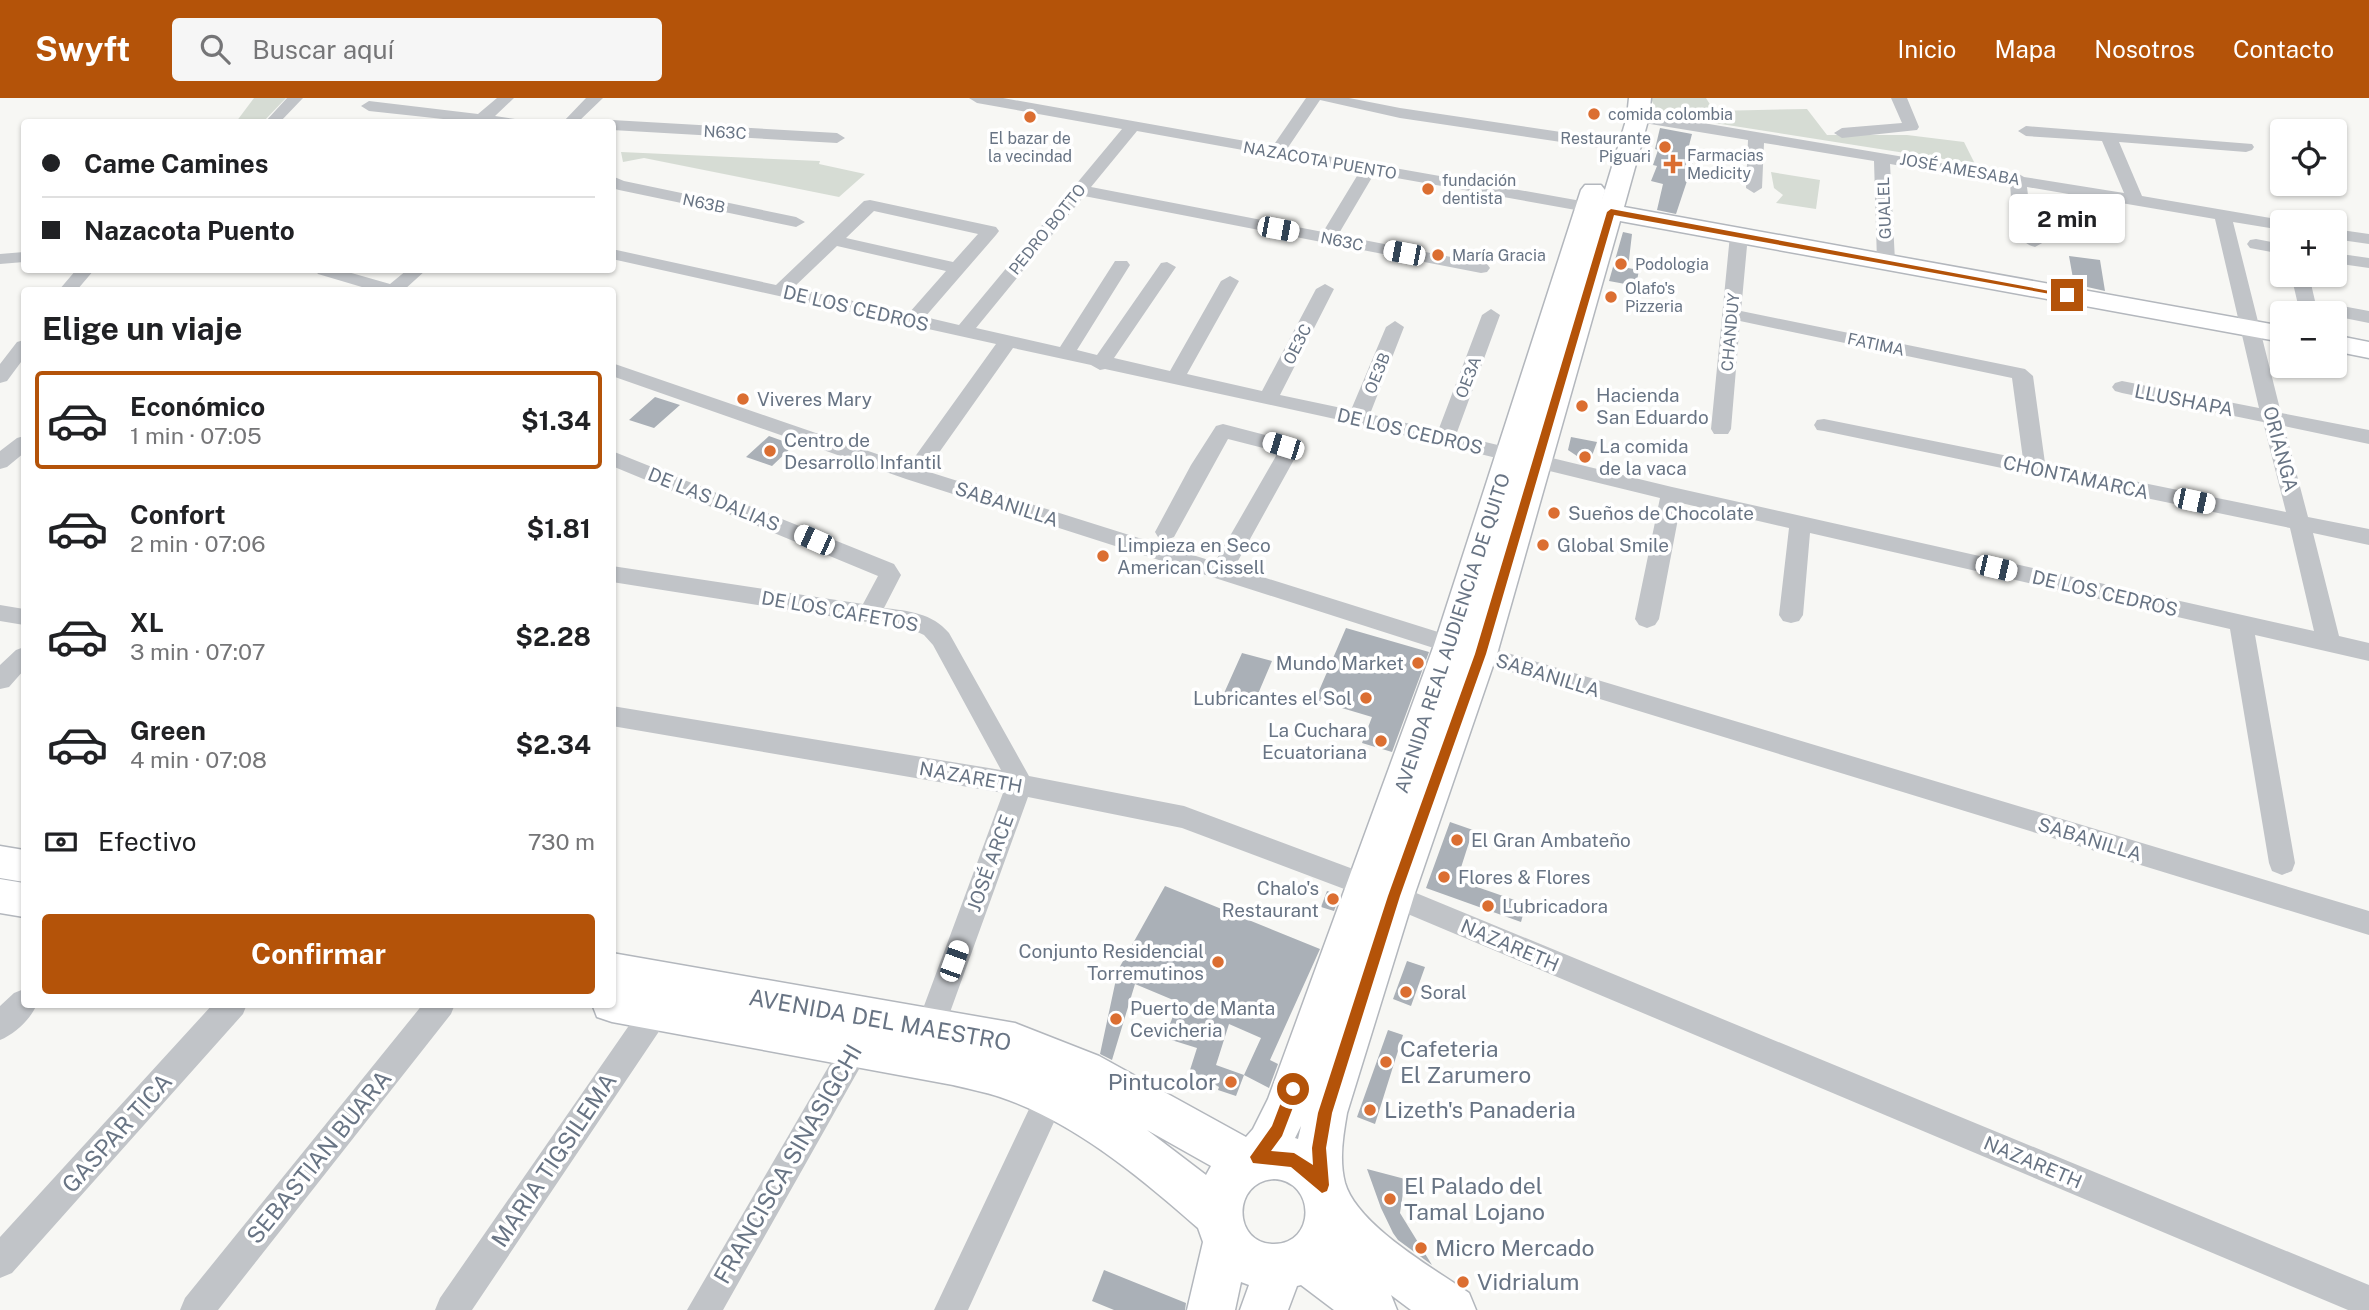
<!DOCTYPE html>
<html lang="es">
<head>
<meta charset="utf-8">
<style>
  :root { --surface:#fff; --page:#f6f6f6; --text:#202124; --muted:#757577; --line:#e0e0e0; --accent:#b45309 }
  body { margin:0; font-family:"Public Sans",sans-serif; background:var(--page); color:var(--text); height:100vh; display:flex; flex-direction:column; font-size:26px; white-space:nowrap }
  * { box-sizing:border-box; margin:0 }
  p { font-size:23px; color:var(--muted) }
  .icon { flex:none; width:38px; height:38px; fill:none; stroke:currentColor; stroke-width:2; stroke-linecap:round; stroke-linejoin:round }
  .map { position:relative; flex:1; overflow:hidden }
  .side { position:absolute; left:21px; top:189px; width:595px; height:721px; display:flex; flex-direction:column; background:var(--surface); border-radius:7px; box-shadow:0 2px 5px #0004 }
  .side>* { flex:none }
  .hud { position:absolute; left:21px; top:21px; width:595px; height:154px; border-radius:7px; box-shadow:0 2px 5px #0004; display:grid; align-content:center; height:154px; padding:0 21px; background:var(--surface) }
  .buttons { position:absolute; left:2270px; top:21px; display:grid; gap:14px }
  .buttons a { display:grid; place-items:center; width:77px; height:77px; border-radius:7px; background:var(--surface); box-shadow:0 2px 5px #0004; font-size:35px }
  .end { position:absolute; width:32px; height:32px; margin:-16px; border:9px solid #b45309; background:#fff; box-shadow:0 0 0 4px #fff }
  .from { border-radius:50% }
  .bubble { position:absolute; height:49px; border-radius:7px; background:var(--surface); box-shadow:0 2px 5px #0004; font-size:23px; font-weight:700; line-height:49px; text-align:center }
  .car { position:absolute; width:21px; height:42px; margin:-21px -10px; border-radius:9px; box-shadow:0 0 5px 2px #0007; background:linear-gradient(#fff 24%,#345 0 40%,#fff 0 76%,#345 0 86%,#fff 0) }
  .hud b { display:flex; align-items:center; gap:24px; height:66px; font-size:26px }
  .hud b+b { border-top:2px solid var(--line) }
  .hud i { width:18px; height:18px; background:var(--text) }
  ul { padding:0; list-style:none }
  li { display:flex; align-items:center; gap:21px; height:98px; margin:0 14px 10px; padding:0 7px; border:4px solid transparent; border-radius:7px }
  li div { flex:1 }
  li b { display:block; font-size:26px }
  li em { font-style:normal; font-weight:700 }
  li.current { border-color:var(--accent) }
  li>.icon { width:63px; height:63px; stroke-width:1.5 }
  h2 { padding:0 21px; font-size:32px; line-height:84px }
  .pay { display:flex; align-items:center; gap:18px; height:77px; padding:0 21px; font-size:26px }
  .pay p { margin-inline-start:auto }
  .cta { display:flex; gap:14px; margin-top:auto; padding:14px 21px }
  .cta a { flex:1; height:80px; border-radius:7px; background:var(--accent); color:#fff; font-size:28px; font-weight:700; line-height:80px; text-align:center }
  header { display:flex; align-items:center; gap:42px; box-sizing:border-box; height:98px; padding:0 35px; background:var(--accent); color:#fff }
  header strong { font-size:33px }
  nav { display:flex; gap:38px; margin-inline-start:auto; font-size:24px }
  .search { width:490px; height:63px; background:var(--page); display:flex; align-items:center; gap:18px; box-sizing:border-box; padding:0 24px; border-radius:7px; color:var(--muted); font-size:26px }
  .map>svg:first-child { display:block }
</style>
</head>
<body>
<header>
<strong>Swyft</strong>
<div class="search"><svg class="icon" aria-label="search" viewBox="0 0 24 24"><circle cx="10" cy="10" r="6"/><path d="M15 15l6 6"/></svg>Buscar aquí</div>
<nav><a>Inicio</a><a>Mapa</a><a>Nosotros</a><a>Contacto</a></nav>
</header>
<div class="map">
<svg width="2369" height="1212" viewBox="0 0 2369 1212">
  <rect width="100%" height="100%" fill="#f7f7f4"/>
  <path fill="#d6dcd4" d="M254,0H286L263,24H236Z
    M1651,0H1706L1714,13L1807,11L1827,37H1907L1964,44L1975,66L1657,16Z
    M621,54L820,63L819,66L865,76L839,99L644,60L623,64Z
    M1771,74L1820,82L1816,111L1776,105L1783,97L1774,90Z"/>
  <path fill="#aab0b7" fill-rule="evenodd" d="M1660,30L1692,36L1685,63L1693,65L1676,116L1657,112L1663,86L1651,83L1657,68L1653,67L1658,52L1655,51Z
    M1623,134L1632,136L1628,170L1639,172L1636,188L1609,183Z
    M2069,158L2100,162L2105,193L2074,186Z
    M655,299L680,307L654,330L629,322Z
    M769,338L794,347L772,368L746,359Z
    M1571,339L1597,344L1589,366L1568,352Z
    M1346,530L1429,554L1392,654L1362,645L1372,619L1315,602Z
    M1242,555L1272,563L1252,610L1221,602Z
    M1450,724L1473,732L1457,782L1526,806L1521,824L1426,790Z
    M1165,788L1320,851L1270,962L1278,966L1269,990L1244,977L1236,998L1218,992L1219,989L1190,972L1197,950L1165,940L1178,904L1135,886L1112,962L1100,956L1118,872ZM1229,926L1261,940L1244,977L1216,967Z
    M1327,793L1340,797L1334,813L1321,809Z
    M1407,863L1425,869L1411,908L1393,901Z
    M1388,932L1403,937L1375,1026L1357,1019Z
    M1367,1071L1405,1081L1400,1115L1432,1167L1398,1142L1393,1135L1381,1110Z
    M1104,1172L1186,1205L1185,1212H1114L1092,1203Z"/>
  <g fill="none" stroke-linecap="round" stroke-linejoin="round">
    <defs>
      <path id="secondary" d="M1629,0H1651L1649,19L1624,109L2282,228V244L1620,123L1497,556L1414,798L1347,1015C1343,1038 1339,1062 1345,1085C1357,1127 1433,1170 1469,1195L1476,1212H1411L1391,1197L1397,1212H1334L1301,1187L1297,1188L1288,1212H1240L1249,1187L1241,1184L1235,1212H1187L1203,1144L1198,1130C1140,1079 1074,1024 1000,999C985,994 969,991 953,987L612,924L597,919L592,906H612V855L1015,925L1099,958L1246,1039L1253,1031L1268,1001L1434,547L1581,92L1585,87H1601L1605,92L1601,105L1627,19ZM1301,1028L1298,1041L1295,1040ZM1147,1032L1211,1068L1206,1077ZM1274,1081C1316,1083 1316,1146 1274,1146C1232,1146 1232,1083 1274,1081Z
        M2334,237L2369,244V260L2334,253Z
        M0,748L24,752V784L0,780Z
        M0,781L24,785V819L0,815Z"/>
    </defs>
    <use href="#secondary" stroke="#b3b7bd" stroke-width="3"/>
    <path fill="#c1c4c8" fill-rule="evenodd" d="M287,0H303L280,24H265Z
      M497,0H514L495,18L515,21L517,24H471L369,13L361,8L369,3L478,16Z
      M586,0H603L578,24H563Z
      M969,0H1003L1273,48L1306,0H1349L1400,10L1608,41L1616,46L1608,51L1400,20L1320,2L1287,51L1587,104L1595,109L1587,114L1374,76L1338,137L1487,166L1490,170L1487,174L1481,175L1084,98L976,230L1060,249L1115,163H1127L1130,167L1077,252L1097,257L1161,165L1167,164L1176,169L1114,260L1170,273L1221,183L1230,178L1239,183L1187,276L1262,293L1316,191L1325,186L1334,191L1280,297L1351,312L1386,229L1395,223L1404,229L1370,316L1438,333L1482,217L1491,211L1500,217L1456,337L1672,389L2314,533L2290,430L1824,333L1817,332L1814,327L1817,322L1824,321L2023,361L2012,280L1740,223L1731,331L1728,336H1714L1711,331L1730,137L1739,132L1748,137L1741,213L2025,271L2033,278L2045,365L2286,414L2263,324L2122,295L2115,293L2112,289L2115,285L2122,283L2259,310L2215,121L2027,89L2032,130L2044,144L2035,149C2010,143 2012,106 2010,86L1890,66L1895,163L1886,168L1877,163L1874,63L1764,45L1762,90L1754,95L1746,90L1748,42L1638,24L1630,19L1638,14L2011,77L2017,75L2024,79L2124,95L2102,43L2026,38L2018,33L2026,28L2252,46L2254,49L2252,52L2246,54L2119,44L2142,98L2288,123L2282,124V132L2233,124L2281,315L2369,332V346L2284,328L2308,419L2369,431V447L2313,435L2339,538L2369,545V563L2255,537L2295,765L2292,773L2282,777L2272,773L2269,765L2230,531L1810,435L1803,517L1799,523L1791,525L1783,523L1779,517L1789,430L1681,405L1659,521L1655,527L1647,530L1639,527L1635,521L1660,400L1358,326L1105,271L1100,272L1091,267L1013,250L926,373L1215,464L1276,358L1275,353L1228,341L1174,439L1166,442L1158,439L1155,434L1191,367L1216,328L1223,326L1292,344L1296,358L1234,470L1454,539L2369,813V837L1443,553L906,381L612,278V265L909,367L996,246L612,161V151L776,187L864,103L870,102L996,129L999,133L996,137L925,219L959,227L1122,31L977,5ZM1137,33L1360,73L1323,134L1091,89ZM874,113L978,136L953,164L846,140ZM837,148L946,173L909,215L793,190Z
      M1891,0H1907L1919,29L1917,32L1842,40L1834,35L1842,30L1902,25Z
      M612,22L837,35L845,40L837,45L612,32V24H606Z
      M612,78L624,83L796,119L805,124L796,129L619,92L612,90Z
      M2334,131L2369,136V146L2334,141Z
      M2256,141L2282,146V156L2250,150L2247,146L2250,142Z
      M24,154V164L0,166V156Z
      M2334,155L2369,160V170L2334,165Z
      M76,172H94L77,192H59Z
      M315,172H341L390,186L407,172H426L404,192H372L318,176Z
      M2291,177H2309L2315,203L2369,213V225L2334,218V215H2300Z
      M24,242V260L7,283L0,285V266L17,244Z
      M24,338V355L7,369L0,371V353L17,340Z
      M612,353L894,466L901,477L884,510C909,513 932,515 949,535L1029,678L1184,708L1404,790L2369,1187V1212H2348L1384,806L1182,730L1028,699L936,953L926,957L916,953L911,943L1003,695L612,628V608L1001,672L933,547L924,537L911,531L612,484V468L863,506L878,478L612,368Z
      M0,507L24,511V527L0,523Z
      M24,549V572L9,589L0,591V567L16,552Z
      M24,891V906H37C31,921 15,936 0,942V908L14,895Z
      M656,899L666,903L671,913L666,923L472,1212H435L440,1200L646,903Z
      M213,906H247L243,916L12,1175L0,1180V1139Z
      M423,906H455L451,916L218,1212H180L185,1200Z
      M861,926L871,930L876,940L871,950L723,1212H687L851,930Z
      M1050,985L1061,990L1065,1000L968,1212H934L1039,990Z"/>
    <use href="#secondary" fill="#fff" fill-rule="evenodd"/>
  </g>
  <path fill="#b45309" d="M1611,111L2071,197L2067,199L1614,117L1486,556L1400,798L1332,1015L1326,1050L1329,1087L1327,1093L1322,1095L1291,1069L1253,1065L1250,1059L1272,1028L1288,986L1293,984L1300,991L1282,1038L1271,1053L1294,1055L1313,1067L1312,1050L1318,1015L1388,798L1475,556L1607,114Z"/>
  <g fill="#db6e31" stroke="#fff" stroke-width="2.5">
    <circle cx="1594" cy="16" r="7"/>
    <circle cx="1030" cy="19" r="7"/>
    <circle cx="1665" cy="49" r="7"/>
    <path d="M1669.5 55.5h7v7h7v7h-7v7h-7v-7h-7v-7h7z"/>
    <circle cx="1428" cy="91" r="7"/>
    <circle cx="1438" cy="157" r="7"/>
    <circle cx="1621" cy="166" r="7"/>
    <circle cx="1611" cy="199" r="7"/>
    <circle cx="743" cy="301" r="7"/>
    <circle cx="1582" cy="308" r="7"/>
    <circle cx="770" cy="353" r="7"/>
    <circle cx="1585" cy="359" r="7"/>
    <circle cx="1554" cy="415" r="7"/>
    <circle cx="1543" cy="447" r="7"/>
    <circle cx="1103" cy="458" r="7"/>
    <circle cx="1418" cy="565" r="7"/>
    <circle cx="1366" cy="600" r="7"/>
    <circle cx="1381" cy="643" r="7"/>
    <circle cx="1457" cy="742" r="7"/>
    <circle cx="1444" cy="779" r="7"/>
    <circle cx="1333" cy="801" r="7"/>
    <circle cx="1488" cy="808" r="7"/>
    <circle cx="1218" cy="864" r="7"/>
    <circle cx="1406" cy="894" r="7"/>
    <circle cx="1116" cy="921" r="7"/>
    <circle cx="1386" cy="964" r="7"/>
    <circle cx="1231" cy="984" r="7"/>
    <circle cx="1370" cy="1012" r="7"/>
    <circle cx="1390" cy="1101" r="7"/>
    <circle cx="1421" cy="1150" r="7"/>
    <circle cx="1463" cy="1184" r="7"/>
  </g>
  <g text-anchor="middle" stroke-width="7" stroke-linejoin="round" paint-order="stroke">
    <g font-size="16" fill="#687484" stroke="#fff" text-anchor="start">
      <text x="1608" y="22">comida colombia</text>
      <text x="1030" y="46" text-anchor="middle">El bazar de<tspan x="1030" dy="18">la vecindad</tspan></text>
      <text x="1651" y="46" text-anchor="end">Restaurante<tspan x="1651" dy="18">Piguari</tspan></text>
      <text x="1687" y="63">Farmacias<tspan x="1687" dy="18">Medicity</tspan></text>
      <text x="1442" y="88">fundación<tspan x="1442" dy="18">dentista</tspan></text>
      <text x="1452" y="163">María Gracia</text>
      <text x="1635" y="172">Podologia</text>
      <text x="1625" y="196">Olafo's<tspan x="1625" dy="18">Pizzeria</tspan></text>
    </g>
    <g font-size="16" fill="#687484" stroke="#fff">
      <text transform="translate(725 34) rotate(3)" y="6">N63C</text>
      <text transform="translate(1320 62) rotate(10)" y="6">NAZACOTA PUENTO</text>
      <text transform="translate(1960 71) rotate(10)" y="6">JOSÉ AMESABA</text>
      <text transform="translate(704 105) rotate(12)" y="6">N63B</text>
      <text transform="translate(1884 110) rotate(-92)" y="6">GUALEL</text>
      <text transform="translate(1047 131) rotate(-51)" y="6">PEDRO BOTTO</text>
      <text transform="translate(1342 143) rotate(11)" y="6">N63C</text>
      <text transform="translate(1730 234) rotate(-85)" y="6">CHANDUY</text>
      <text transform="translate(1297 246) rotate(-63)" y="6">OE3C</text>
      <text transform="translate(1876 246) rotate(12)" y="6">FATIMA</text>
      <text transform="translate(1377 275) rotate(-68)" y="6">OE3B</text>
      <text transform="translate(1468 279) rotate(-69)" y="6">OE3A</text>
    </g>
    <g font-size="19" fill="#687484" stroke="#fff">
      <text transform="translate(856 210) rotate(13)" y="7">DE LOS CEDROS</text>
      <text transform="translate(2184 302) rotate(11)" y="7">LLUSHAPA</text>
      <text transform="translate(1410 333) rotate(13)" y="7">DE LOS CEDROS</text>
      <text transform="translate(2281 351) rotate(75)" y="7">ORIANGA</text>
      <text transform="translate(2076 379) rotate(12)" y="7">CHONTAMARCA</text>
      <text transform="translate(714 401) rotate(22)" y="7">DE LAS DALIAS</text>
      <text transform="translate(1007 406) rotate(18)" y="7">SABANILLA</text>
      <text transform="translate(2105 495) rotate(13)" y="7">DE LOS CEDROS</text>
      <text transform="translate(840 513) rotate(10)" y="7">DE LOS CAFETOS</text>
      <text transform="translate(1452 535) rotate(-72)" y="7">AVENIDA REAL AUDIENCIA DE QUITO</text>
      <text transform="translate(1548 577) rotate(17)" y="7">SABANILLA</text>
      <text transform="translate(971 679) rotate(10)" y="7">NAZARETH</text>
      <text transform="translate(2090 741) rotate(17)" y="7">SABANILLA</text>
      <text transform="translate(990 765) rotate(-70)" y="7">JOSÉ ARCE</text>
      <text transform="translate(1510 847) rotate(23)" y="7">NAZARETH</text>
      <text transform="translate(2033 1064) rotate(23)" y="7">NAZARETH</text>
    </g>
    <g font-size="19" fill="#687484" stroke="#fff" text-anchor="start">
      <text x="1596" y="304">Hacienda<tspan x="1596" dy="22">San Eduardo</tspan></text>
      <text x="757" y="308">Viveres Mary</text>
      <text x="784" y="349">Centro de<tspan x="784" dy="22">Desarrollo Infantil</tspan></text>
      <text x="1599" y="355">La comida<tspan x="1599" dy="22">de la vaca</tspan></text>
      <text x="1568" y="422">Sueños de Chocolate</text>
      <text x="1117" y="454">Limpieza en Seco<tspan x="1117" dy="22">American Cissell</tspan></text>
      <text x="1557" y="454">Global Smile</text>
      <text x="1404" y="572" text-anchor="end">Mundo Market</text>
      <text x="1352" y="607" text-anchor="end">Lubricantes el Sol</text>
      <text x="1367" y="639" text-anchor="end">La Cuchara<tspan x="1367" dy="22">Ecuatoriana</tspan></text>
      <text x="1471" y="749">El Gran Ambateño</text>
      <text x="1458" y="786">Flores &amp; Flores</text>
      <text x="1319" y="797" text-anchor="end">Chalo's<tspan x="1319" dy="22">Restaurant</tspan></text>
      <text x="1502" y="815">Lubricadora</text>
      <text x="1204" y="860" text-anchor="end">Conjunto Residencial<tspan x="1204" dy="22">Torremutinos</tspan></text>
      <text x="1420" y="901">Soral</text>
      <text x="1130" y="917">Puerto de Manta<tspan x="1130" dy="22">Cevicheria</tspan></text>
    </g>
    <g font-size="23" fill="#687484" stroke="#fff">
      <text transform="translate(880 922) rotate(10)" y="8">AVENIDA DEL MAESTRO</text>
      <text transform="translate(117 1035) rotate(-48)" y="8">GASPAR TICA</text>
      <text transform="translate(319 1059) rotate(-51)" y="8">SEBASTIAN BUARA</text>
      <text transform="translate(554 1062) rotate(-56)" y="8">MARIA TIGSILEMA</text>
      <text transform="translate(788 1066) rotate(-60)" y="8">FRANCISCA SINASIGCHI</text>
    </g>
    <g font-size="23" fill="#687484" stroke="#fff" text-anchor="start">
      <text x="1400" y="959">Cafeteria<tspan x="1400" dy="26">El Zarumero</tspan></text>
      <text x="1217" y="992" text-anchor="end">Pintucolor</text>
      <text x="1384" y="1020">Lizeth's Panaderia</text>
      <text x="1404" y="1096">El Palado del<tspan x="1404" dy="26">Tamal Lojano</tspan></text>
      <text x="1435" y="1158">Micro Mercado</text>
      <text x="1477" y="1192">Vidrialum</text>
    </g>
  </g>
</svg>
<div class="buttons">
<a><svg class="icon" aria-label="locate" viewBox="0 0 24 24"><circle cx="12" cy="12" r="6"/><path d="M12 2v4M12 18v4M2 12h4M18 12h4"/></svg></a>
<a>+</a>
<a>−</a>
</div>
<i class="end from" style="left:1293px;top:991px"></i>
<i class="end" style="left:2067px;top:197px"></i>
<div class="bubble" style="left:2009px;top:96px;width:116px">2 min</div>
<i class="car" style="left:1278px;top:131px;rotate:101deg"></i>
<i class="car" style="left:1404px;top:155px;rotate:281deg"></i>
<i class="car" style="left:1283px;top:348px;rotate:287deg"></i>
<i class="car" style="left:2194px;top:403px;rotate:102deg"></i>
<i class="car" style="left:814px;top:442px;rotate:294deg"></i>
<i class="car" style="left:1996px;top:470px;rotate:103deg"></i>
<i class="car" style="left:954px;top:863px;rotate:20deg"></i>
<div class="hud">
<b><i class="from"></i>Came Camines</b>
<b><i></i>Nazacota Puento</b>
</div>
<section class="side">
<h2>Elige un viaje</h2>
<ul>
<li class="current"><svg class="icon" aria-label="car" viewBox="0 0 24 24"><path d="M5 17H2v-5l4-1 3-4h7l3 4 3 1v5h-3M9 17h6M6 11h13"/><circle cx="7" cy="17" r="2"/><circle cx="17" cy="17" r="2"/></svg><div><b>Económico</b><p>1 min · 07:05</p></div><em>$1.34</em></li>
<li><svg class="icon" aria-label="car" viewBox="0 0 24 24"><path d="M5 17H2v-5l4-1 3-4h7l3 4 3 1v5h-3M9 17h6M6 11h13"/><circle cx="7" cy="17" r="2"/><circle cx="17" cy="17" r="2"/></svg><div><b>Confort</b><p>2 min · 07:06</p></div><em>$1.81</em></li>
<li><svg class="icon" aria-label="car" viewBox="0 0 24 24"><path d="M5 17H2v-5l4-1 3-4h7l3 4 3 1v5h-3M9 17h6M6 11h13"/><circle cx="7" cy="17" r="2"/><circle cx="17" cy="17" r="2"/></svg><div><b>XL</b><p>3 min · 07:07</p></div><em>$2.28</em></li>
<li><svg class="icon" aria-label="car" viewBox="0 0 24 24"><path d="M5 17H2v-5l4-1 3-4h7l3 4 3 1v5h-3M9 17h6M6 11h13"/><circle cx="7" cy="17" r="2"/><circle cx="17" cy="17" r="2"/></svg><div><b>Green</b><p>4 min · 07:08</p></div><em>$2.34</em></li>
</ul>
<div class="pay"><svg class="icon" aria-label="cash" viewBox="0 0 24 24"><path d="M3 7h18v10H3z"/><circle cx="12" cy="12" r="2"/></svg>Efectivo<p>730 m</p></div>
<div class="cta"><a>Confirmar</a></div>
</section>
</div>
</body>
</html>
